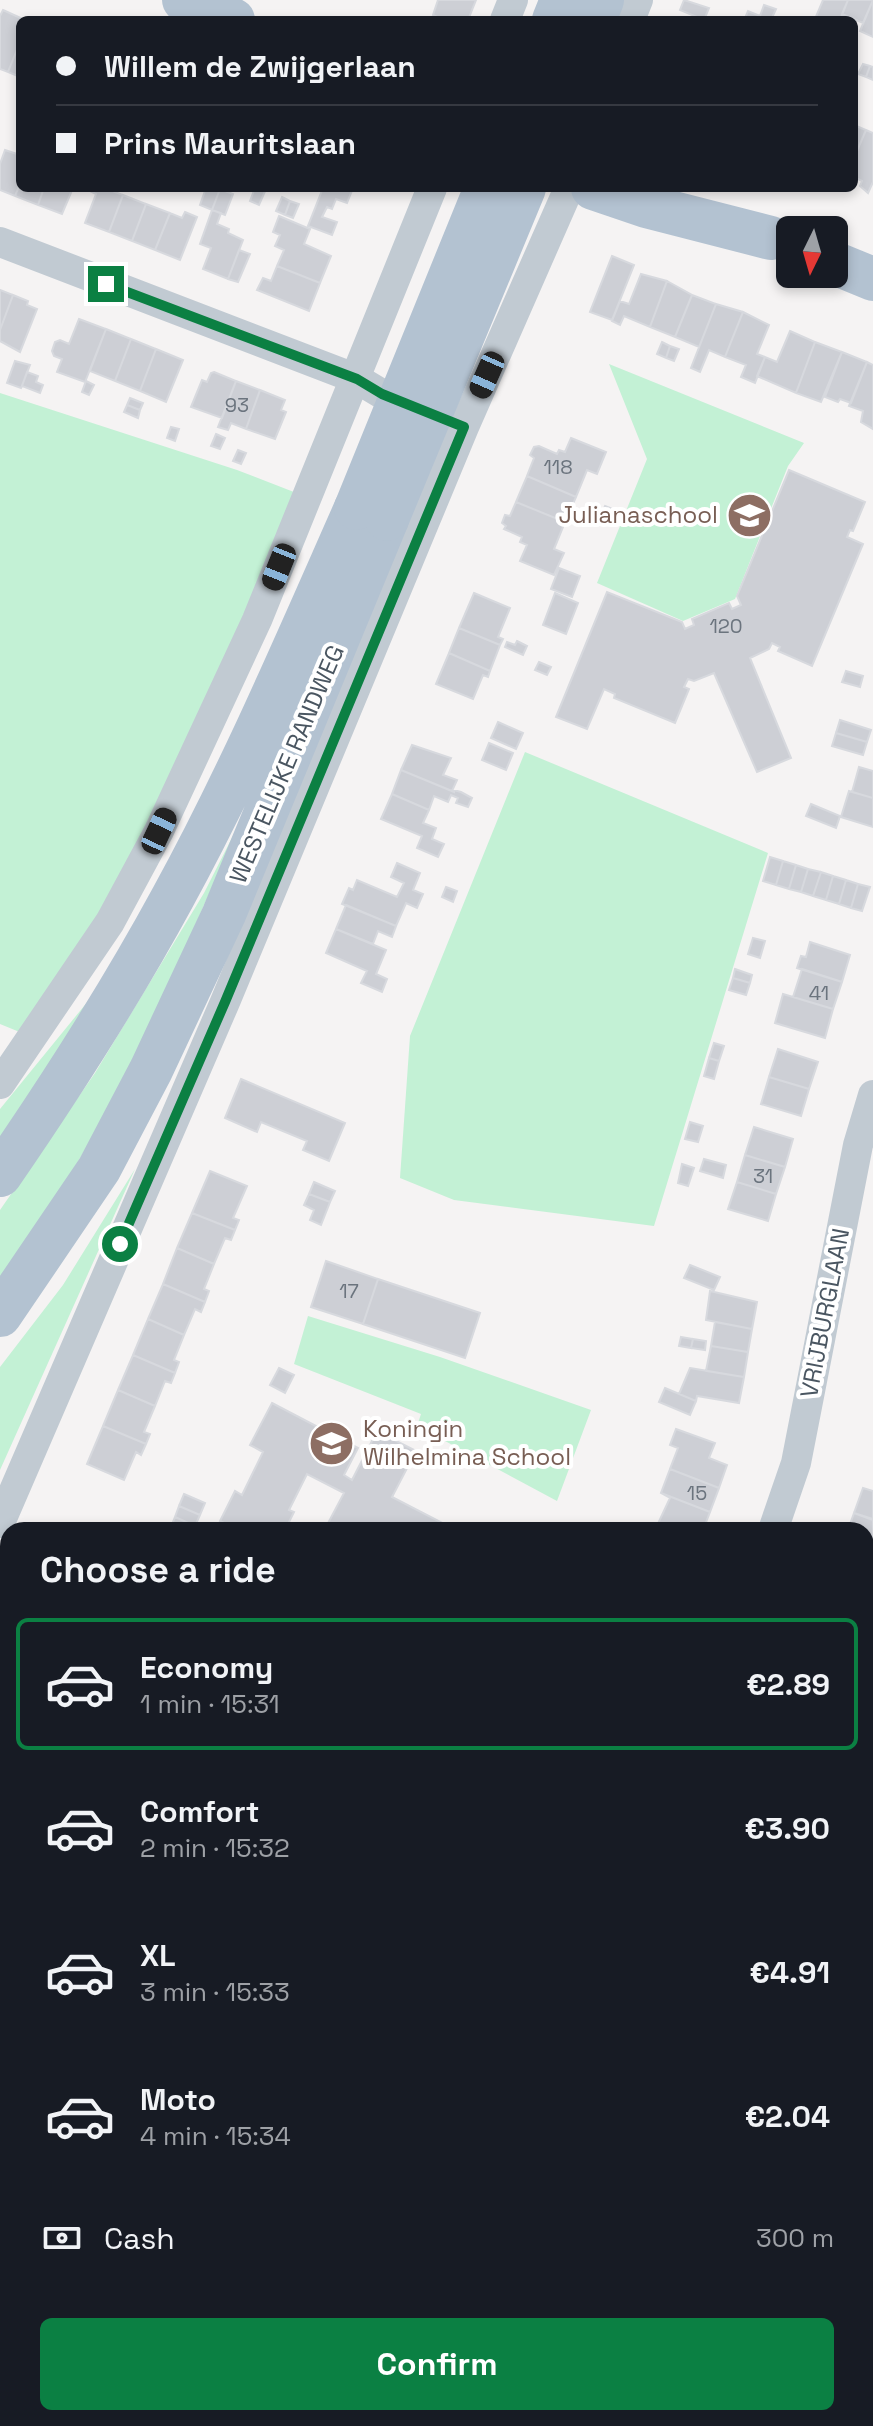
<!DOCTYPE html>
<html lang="en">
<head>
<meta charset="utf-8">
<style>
  :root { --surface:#171b24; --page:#20242c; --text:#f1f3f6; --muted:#9ea1a6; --line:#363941; --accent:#0b8043 }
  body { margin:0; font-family:"Space Grotesk",sans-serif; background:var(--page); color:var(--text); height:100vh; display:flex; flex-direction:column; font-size:30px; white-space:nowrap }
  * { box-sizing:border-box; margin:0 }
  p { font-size:26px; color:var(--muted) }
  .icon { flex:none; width:44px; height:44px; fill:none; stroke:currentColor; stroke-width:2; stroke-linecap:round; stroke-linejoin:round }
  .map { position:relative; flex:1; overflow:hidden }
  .panel { position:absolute; left:0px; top:1522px; width:874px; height:904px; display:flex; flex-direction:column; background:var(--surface); border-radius:24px 24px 0 0; box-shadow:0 4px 12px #0003 }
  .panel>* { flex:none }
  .guide { position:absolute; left:16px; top:16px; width:842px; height:176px; border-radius:12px; box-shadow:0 4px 12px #0003; display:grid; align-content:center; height:176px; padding:0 40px; background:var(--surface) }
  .needle { width:52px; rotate:185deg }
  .controls { position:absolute; left:776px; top:216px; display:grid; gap:16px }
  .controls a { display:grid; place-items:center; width:72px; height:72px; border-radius:12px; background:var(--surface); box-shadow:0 4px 12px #0003; font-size:40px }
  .end { position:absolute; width:36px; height:36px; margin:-18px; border:10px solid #0b8043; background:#fff; box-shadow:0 0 0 4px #fff }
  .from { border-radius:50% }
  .car { position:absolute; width:24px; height:48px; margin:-24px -12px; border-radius:10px; box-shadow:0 0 6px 2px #0007; background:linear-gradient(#222 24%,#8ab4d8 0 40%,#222 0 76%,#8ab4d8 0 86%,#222 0) }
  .guide b { display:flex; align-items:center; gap:28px; height:76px; font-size:30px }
  .guide b+b { border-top:2px solid var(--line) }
  .guide i { width:20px; height:20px; background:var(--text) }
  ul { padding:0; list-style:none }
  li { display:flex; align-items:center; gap:24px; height:132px; margin:0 16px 12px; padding:0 24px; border:4px solid transparent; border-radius:12px }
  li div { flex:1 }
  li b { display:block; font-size:30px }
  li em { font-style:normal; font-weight:700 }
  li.current { border-color:var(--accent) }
  li>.icon { width:72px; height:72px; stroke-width:1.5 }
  h2 { padding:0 40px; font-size:36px; line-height:96px }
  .pay { display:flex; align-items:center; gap:20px; height:88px; padding:0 40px; font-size:30px }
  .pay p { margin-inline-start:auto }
  .cta { display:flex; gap:16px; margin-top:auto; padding:16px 40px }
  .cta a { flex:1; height:92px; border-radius:12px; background:var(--accent); color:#fff; font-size:32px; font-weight:700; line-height:92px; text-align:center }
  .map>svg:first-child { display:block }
</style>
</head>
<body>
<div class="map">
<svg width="873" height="2426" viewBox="0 0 873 2426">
  <rect width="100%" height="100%" fill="#f5f3f3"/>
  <path fill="#c3f1d5" d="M609,364L804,443L788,466L735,599L683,621L597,583L647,459Z
    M0,393L237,470L299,494L122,894L22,1033L0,1024Z
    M525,752L768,853L654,1226L454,1200L400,1178L410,1036Z
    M244,814L129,1076L0,1292V1210L95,1073L204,893Z
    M111,973L0,1151V1109Z
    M135,1169L0,1470V1367L63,1285Z
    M308,1316L440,1357L591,1410L557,1501L417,1426L421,1414L294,1364Z
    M866,2181L873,2184V2272L866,2264Z
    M167,2418H315L331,2426H162Z
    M393,2418H689L704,2426H390Z"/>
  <path fill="#90daee" d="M345,2418H393L390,2426H346L342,2424Z"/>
  <path fill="#cdcfd5" stroke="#d7d9de" stroke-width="2" d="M438,0H476L468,20H444L433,15Z
    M684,0L709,8L704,20L680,10Z
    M823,0H848L840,20L815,19Z
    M848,0H873L863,23L842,14Z
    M873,0V37L860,31Z
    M764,5L776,9L771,20L745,18L748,11L760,16Z
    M3,10L25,20H20V42L8,72L0,69V16Z
    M20,42V77L8,72Z
    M863,64L870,66L866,77L858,74Z
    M870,66L873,67V80L866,77Z
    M854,125L866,130L854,158Z
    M866,130L873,133V182L868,193L860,186L862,181L854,177V158Z
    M5,150L20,155V184L15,196L0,190V164Z
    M20,184V188H44L38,205L15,196Z
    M44,188H73L62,214L38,205Z
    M89,188H113L112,191L123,195L109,232L85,223L96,194L88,190Z
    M206,188L220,189L212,210L200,205Z
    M255,188L266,189L259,205L250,201Z
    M323,188H353L347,203L336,199L332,209L327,207L322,217L337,222L332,235L308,226Z
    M220,189L233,194L225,215L212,210Z
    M123,195L146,204L132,241L109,232Z
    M282,197L290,201L285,215L276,211Z
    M290,201L299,204L293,218L285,215Z
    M146,204L170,213L155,250L132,241Z
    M212,210L221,213L217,224L229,229L228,233L243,240L228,279L203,269L211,248L200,244Z
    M185,212L197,217L180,260L155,250L170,213L182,218Z
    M279,216L310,229L304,244L331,256L320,283L277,266L284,250L275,246L280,235L273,232Z
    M239,250L250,254L238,282L228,279Z
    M612,256L634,265L612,320L590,312Z
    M277,266L320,283L309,311L257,290L263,278L271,281Z
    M641,274L667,281L650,327L624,316L620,325L612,321L620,301L629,304Z
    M667,281L692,295L675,337L650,327Z
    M0,290L13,295L0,330Z
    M13,295L28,301L27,305L37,309L20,352L0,341V330Z
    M692,295L716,304L699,347L675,337Z
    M716,304L743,312L725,357L709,350L700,372L691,368Z
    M743,312L769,325L757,354L765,357L755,383L741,377L746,365L725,357Z
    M79,319L106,329L85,382L57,372L62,359L54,356L52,351L55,342L60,340L69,344Z
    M106,329L131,339L115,381L90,371Z
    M790,331L815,342L796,393L757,376L765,357L777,362Z
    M131,339L156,349L140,391L115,381Z
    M662,342L670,346L666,358L657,354Z
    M815,342L842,352L821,402L796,393Z
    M670,346L679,349L674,361L666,358Z
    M156,349L183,360L166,402L140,391Z
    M842,352L867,362L851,403L840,399L838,402L825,397Z
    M15,361L30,365L21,388L7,383Z
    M867,362L873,365V429L861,422L863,411L849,406Z
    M27,372L38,376L36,382L43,385L40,393L22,386Z
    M214,372L236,381L222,418L191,407L202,380L207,382L211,373Z
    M86,381L94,385L89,395L82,392Z
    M236,381L260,390L246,429L231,423L228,430L218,427Z
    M260,390L285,400L281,410L286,412L275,439L246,429Z
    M130,398L143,403L140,410L127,405Z
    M127,405L140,410L138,418L124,412Z
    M171,427L179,429L175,441L167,438Z
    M216,434L225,438L220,449L211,446Z
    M571,438L606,452L597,474L587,470L576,497L527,476L534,458L530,455L534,447L539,446L557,454L559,450L565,452Z
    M238,450L246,453L241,464L233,461Z
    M789,470L865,502L853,531L850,530L847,537L863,544L812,666L778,651L780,647L772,643L769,649L750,658L791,758L757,772L714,673L694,681L688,679L684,687L689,689L675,723L614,698L615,694L604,689L587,729L556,717L607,592L682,622L685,629L694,625L692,619L729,603L732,609L741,605L737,596Z
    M527,476L576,497L565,522L516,502Z
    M516,502L565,522L554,549L564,553L554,575L520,561L527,545L520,542L522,537L504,529L506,526L502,523L505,515L510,516Z
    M605,506L620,512L615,524L600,518Z
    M559,568L580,576L572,597L551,589Z
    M474,593L510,608L498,637L503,639L500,645L459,628Z
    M555,593L578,603L566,634L543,625Z
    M459,628L500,645L490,671L449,653Z
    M517,641L527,646L523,655L505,647L507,642L515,645Z
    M449,653L490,671L488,677L483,675L473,699L436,684Z
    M539,662L551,667L547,675L535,670Z
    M846,671L863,676L860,687L842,682Z
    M840,720L871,730L867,742L836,733Z
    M498,722L523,733L516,749L491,738Z
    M836,733L867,742L863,755L832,746Z
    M489,743L513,753L506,770L482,760Z
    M412,745L451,758L443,775L457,780L452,791L401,770Z
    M859,767L873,771V798L852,792Z
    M401,770L454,792V790L461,792L472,798L468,807L456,803L458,798L451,795L448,802L434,796L429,810L392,794Z
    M849,791L873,798V827L841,817Z
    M392,794L429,810L423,823L436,828L432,839L444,844L438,857L417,848L422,836L381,819Z
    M811,804L840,816L836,828L806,816Z
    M770,857L783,861L776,885L763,881Z
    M783,861L796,865L789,889L776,885Z
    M397,863L420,873L413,890L423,894L417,908L406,903L396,926L342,904L349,888L353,890L357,880L397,897L404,883L391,877Z
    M796,865L808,869L801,892L789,889Z
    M808,869L821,872L813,896L801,892Z
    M821,872L833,876L826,900L813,896Z
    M833,876L846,880L839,904L826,900Z
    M846,880L858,884L851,908L839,904Z
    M858,884L870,887L862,911L851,908Z
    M446,887L457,891L453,902L442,897Z
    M346,905L396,926L392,937L378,931L373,944L336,929Z
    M336,929L386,950L376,974L387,979L382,992L361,983L367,971L326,953Z
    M753,938L765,941L760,958L748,954Z
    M810,942L850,955L842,982L797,968L801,956L806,957Z
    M735,969L752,975L750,983L733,978Z
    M802,969L842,982L833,1009L793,997Z
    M733,978L750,983L746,995L729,990Z
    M783,994L833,1009L825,1038L775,1023Z
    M714,1043L724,1046L719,1061L709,1058Z
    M778,1049L818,1062L809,1089L769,1077Z
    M709,1058L719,1061L714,1079L704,1076Z
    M769,1077L809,1089L801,1116L761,1104Z
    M241,1079L345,1123L329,1161L303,1150L307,1141L261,1122L257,1132L225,1118Z
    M690,1122L703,1126L698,1142L685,1139Z
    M754,1127L793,1139L785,1167L745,1155Z
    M745,1155L785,1167L776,1194L737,1182Z
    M704,1159L726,1165L723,1178L700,1171Z
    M682,1164L694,1168L688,1186L678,1183Z
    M210,1171L247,1186L233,1218L239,1220L235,1230L192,1213Z
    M314,1182L335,1191L330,1202L309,1194Z
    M737,1182L776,1194L768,1221L728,1209Z
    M309,1194L330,1202L321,1225L310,1220L314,1210L304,1205Z
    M192,1213L235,1230L231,1240L225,1238L214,1264L177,1248Z
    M177,1248L214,1264L204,1289L209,1291L205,1302L163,1284Z
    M326,1261L378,1279L363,1324L311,1307Z
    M690,1265L720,1277L714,1290L684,1278Z
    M378,1279L480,1313L465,1358L363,1324Z
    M163,1284L205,1302L201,1312L195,1309L184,1335L148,1319Z
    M710,1291L757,1302L752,1329L706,1320Z
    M148,1319L184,1335L174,1360L179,1362L175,1373L133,1355Z
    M715,1322L752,1329L748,1352L711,1346Z
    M681,1337L693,1339L691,1348L679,1346Z
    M693,1339L706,1341L705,1350L691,1348Z
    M711,1346L748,1352L744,1377L706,1371Z
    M133,1355L175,1373L171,1383L165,1381L155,1406L118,1390Z
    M279,1368L294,1375L285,1393L270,1385Z
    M690,1368L744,1377L739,1403L697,1396L696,1401L679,1394Z
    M665,1388L696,1401L690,1415L659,1402Z
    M118,1390L155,1406L144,1432L150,1434L146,1444L103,1426Z
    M272,1403L358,1448L344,1475L352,1480L377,1431L416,1451L392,1497L456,1530H332L326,1527L344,1493L307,1474L289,1510L294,1512L285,1530H233L234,1528L220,1521L235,1491L242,1495L263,1452L250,1445Z
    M103,1426L146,1444L141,1455L136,1452L124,1480L87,1464Z
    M676,1429L715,1443L709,1458L727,1465L719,1488L670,1469L678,1448L670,1445Z
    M670,1469L719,1488L710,1512L661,1493Z
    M863,1488L873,1491V1519L854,1513Z
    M661,1493L710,1512L703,1530H655L670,1498Z
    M184,1494L205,1503L200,1515L179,1506Z
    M179,1506L200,1515L195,1526L175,1517Z
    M854,1513L873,1520V1547L866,1545V1530H848Z
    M175,1517L195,1526L194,1530L170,1529Z
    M866,1545L873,1547V1594L866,1592Z
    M866,1620L873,1623V1639L866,1635Z
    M873,1727V1757L866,1754V1741Z
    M866,1788L872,1792L868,1800L873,1802V1831L866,1827Z
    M866,1827L873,1831L866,1848Z
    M0,1894L8,1898V1953L5,1951L0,1962Z
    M0,2058L8,2062V2093L0,2089Z
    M866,2379L873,2383V2426H820L823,2418H866Z
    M0,2389L7,2391L0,2416Z
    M7,2391L8,2418H23L21,2426H0V2416Z
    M23,2418H47L45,2426H21Z
    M106,2418L116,2419L112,2426H102Z"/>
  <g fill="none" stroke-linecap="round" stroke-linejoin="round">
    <path stroke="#c1cad2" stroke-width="30" d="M505,20L513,0
      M630,20L638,0
      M0,242L357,379L382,394L418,408
      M0,1084L110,922L159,831L257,620L432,188
      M0,1523L225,1002L464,427L569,188
      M773,1530L796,1463L858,1145L873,1095
      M0,1679L8,1684
      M866,1980L873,1966
      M866,2104L873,2108
      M0,2110L8,2113
      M866,2148L873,2151
      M0,2272L8,2276
      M0,2346L8,2350"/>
    <path stroke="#b3c2d1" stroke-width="44" d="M184,0L233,20
      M554,20L562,0
      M594,20L602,0
      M593,188L646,206L771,238
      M834,263L873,279
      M0,1175C62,1085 121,993 173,897C242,771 298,639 356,508
      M0,1315L99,1169L151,1070L224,914L387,519"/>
    <path stroke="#b3c2d1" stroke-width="44" d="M356,508L486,188
      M387,519L524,188"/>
  </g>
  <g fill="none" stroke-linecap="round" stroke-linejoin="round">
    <path stroke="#0b8043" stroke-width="10" d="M106,284L357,379L382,394L464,427L225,1002L120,1244"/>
  </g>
  <defs>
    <symbol id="school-disc" viewBox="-11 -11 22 22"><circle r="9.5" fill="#8d6e63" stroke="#fff"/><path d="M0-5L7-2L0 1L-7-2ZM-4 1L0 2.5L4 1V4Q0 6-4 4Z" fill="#fff"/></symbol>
  </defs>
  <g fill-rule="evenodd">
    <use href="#school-disc" x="724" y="490" width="51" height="51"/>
    <use href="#school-disc" x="306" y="1418" width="51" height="51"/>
  </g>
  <g text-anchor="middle" stroke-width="8" stroke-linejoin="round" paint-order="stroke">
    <g font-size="20" fill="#6b747e">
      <text x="237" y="412">93</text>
      <text x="558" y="474">118</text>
      <text x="726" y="633">120</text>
      <text x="819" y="1000">41</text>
      <text x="763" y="1183">31</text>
      <text x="349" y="1298">17</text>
      <text x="697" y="1500">15</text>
    </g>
    <g font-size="24" fill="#785e54" stroke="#fff" text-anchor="end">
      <text x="718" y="523">Julianaschool</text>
      <text x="363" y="1437" text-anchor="start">Koningin<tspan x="363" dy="28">Wilhelmina School</tspan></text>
    </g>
    <g font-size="24" fill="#4a5661" stroke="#fff">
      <text transform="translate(287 764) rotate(-67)" y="8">WESTELIJKE RANDWEG</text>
      <text transform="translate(825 1313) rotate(-79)" y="8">VRIJBURGLAAN</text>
    </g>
  </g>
</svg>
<div class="controls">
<a><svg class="needle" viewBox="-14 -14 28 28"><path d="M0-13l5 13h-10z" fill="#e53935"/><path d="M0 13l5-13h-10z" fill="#9ea1a6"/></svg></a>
</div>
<i class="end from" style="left:120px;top:1244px"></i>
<i class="end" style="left:106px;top:284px"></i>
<i class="car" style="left:487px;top:375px;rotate:204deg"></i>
<i class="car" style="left:279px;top:567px;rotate:202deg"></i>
<i class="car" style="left:159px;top:831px;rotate:25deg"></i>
<div class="guide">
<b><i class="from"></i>Willem de Zwijgerlaan</b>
<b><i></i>Prins Mauritslaan</b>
</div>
<section class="panel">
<h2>Choose a ride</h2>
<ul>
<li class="current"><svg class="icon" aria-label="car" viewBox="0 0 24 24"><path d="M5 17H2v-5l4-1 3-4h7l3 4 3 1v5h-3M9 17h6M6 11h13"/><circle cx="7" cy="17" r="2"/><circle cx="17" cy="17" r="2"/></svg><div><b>Economy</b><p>1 min · 15:31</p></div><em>€2.89</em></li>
<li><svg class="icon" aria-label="car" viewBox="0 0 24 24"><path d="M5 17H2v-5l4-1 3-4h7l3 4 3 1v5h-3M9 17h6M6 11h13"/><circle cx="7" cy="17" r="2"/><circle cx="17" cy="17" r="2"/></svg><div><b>Comfort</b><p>2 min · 15:32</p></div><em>€3.90</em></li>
<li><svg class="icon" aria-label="car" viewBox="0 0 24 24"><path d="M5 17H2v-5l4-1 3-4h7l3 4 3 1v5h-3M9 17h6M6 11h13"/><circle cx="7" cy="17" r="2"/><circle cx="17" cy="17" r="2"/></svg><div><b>XL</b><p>3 min · 15:33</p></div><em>€4.91</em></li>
<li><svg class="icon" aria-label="car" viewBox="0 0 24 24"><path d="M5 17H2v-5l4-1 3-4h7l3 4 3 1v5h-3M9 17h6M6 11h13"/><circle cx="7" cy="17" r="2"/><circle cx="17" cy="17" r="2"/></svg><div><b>Moto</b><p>4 min · 15:34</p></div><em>€2.04</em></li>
</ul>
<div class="pay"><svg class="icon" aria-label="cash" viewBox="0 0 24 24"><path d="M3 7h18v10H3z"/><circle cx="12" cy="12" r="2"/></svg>Cash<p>300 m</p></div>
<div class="cta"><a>Confirm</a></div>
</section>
</div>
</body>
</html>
